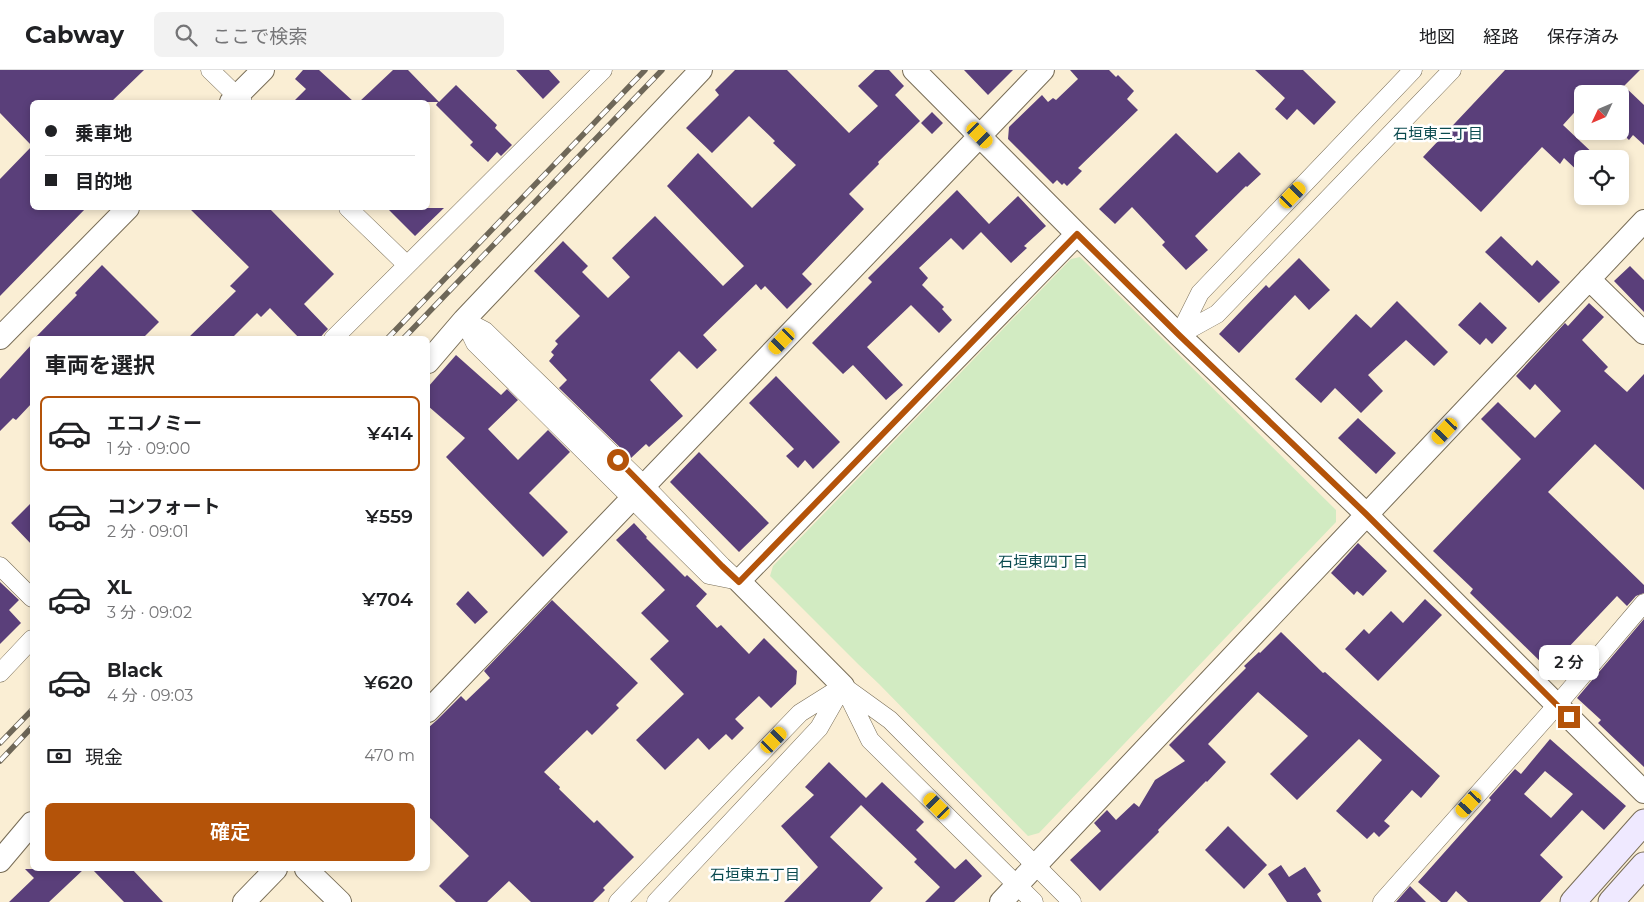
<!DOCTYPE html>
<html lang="ja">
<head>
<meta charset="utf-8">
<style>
  :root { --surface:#fff; --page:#f2f2f2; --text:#202124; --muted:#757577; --line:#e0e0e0; --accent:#b45309 }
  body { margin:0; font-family:Montserrat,"Noto Sans JP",sans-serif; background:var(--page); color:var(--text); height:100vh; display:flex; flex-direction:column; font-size:19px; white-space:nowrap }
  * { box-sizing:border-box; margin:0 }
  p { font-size:16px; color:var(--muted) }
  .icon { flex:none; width:28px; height:28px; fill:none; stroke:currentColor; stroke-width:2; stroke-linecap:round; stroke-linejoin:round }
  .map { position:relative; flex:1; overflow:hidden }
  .side { position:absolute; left:30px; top:266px; width:400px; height:535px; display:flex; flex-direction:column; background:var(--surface); border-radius:8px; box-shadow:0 2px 8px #0003 }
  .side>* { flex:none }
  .banner { position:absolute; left:30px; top:30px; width:400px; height:110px; border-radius:8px; box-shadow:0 2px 8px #0003; display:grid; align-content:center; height:110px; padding:0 15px; background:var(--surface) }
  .needle { width:32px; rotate:226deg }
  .tools { position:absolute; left:1574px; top:15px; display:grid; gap:10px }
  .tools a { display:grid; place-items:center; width:55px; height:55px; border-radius:8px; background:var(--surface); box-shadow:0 2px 8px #0003; font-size:25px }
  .end { position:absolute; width:22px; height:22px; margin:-11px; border:6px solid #b45309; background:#fff; box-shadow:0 0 0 2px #fff }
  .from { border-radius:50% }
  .bubble { position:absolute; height:35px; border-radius:8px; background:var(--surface); box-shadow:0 2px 8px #0003; font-size:16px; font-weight:600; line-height:35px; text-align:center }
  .car { position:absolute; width:15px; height:30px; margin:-15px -8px; border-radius:6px; box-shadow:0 0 4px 1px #0007; background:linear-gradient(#f5c518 24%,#345 0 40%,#f5c518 0 76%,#345 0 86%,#f5c518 0) }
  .banner b { display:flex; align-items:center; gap:18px; height:48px; font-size:19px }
  .banner b+b { border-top:1px solid var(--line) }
  .banner i { width:12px; height:12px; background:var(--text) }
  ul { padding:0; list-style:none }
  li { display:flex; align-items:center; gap:15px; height:75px; margin:0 10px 8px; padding:0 5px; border:2px solid transparent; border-radius:8px }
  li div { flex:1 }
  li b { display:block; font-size:19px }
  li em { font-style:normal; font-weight:600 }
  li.on { border-color:var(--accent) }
  li>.icon { width:45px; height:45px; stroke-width:1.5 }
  h2 { padding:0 15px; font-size:22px; line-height:60px }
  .pay { display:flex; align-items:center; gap:12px; height:55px; padding:0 15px; font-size:19px }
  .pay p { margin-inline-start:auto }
  .primary-button { display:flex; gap:10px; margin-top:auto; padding:10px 15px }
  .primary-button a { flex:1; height:58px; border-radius:8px; background:var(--accent); color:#fff; font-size:20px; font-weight:600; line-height:58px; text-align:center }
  header { display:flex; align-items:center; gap:30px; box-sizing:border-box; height:70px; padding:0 25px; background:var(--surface); border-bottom:1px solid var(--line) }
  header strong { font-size:24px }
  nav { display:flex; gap:28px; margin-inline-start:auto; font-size:18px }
  .search { width:350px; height:45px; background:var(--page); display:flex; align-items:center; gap:12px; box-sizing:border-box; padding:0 18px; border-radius:8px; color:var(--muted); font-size:19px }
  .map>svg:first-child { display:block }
</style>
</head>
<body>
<header>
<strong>Cabway</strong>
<div class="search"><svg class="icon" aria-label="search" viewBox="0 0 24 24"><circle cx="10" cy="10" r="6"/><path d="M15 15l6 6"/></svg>ここで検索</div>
<nav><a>地図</a><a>経路</a><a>保存済み</a></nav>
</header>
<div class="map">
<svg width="1644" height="832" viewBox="0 0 1644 832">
  <rect width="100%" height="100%" fill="#faeed4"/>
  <path fill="#d2ebc2" d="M1080,187L1336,440V452L1039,763L1028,766L879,614L858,594L770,506L773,496L1071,189Z"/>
  <path fill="#5a3f7a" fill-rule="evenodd" d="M0,0H144L111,32H32V76L0,43Z
    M303,0H319L354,32H293L306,19L295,9Z
    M393,0H408L439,32L456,15L497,55L495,58L512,75L501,86L497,82L488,92L470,75L473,72L436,35L438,32H359Z
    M516,0H549L560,12L543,29Z
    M735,0H787L849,63L878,36L858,16L875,0H889L904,16L895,25L920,51L878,92L879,94L849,124L864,139L802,204L812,214L787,239L765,216L761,220L756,214L703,265L717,280L697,299L679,281L650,310L683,346L649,377L646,374L631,388L559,318L567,310L549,291L554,285L551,282L558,274L555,271L580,246L534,201L563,171L588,196L582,202L608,228L630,207L612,188L655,146L723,216L744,196L667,116L698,83L752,138L796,95L773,73L775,71L749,46L712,83L686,58L719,25L715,20Z
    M964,0H1013L988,25Z
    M1070,0H1109L1116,7L1118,5L1134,21L1127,29L1138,40L1078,98L1082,101L1067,116L1064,113L1062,115L1057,110L1053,114L1008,69L1009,57L1042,25L1048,32L1053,28L1056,30L1078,9Z
    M1255,0H1303L1336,32L1314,55L1297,39L1287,50L1275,39L1285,28Z
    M1505,0H1640L1624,16L1644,35V75L1633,65L1629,70L1620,61V21L1617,24H1582V34L1563,55L1599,89H1582V105L1564,88L1560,94L1542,77L1481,142L1423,87Z
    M932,42L943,53L932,64L921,53Z
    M1176,63L1217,103L1239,82L1261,104L1247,117L1246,116L1195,166L1208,180L1186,200L1162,175L1165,172L1132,137L1115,154L1099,139Z
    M32,76V138H86L0,226V109Z
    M957,120L989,154L1018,126L1046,156L1024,176L1027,178L1011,193L981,162L963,180L951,168L919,198L928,208L922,215L944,237L942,239L952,250L939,263L911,235L867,277L903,315L886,330L853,295L843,304L812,273L872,212L868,208Z
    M189,138H269L334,204L304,234L328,259L324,263L319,269H300L270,238L261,247L257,243L231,269H187L236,221L230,216L249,197Z
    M387,138H444L415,166Z
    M1501,166L1532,196L1537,190L1560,212L1539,233L1485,182Z
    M1299,188L1330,220L1309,240L1295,225L1239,283L1219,264L1266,215L1269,218Z
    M102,195L159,252L142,269H34L77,225L75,223Z
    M1630,196L1644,210V242L1614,211Z
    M1397,231L1448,282L1434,296L1406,270L1368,305L1383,321L1361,343L1335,318L1321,333L1295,309L1356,244L1371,258Z
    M1480,232L1507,258L1492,274L1486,268L1480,275L1458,255Z
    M1589,233L1604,247L1582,270L1608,297L1604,301L1627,322L1644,304V420L1595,374L1548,422L1644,515V523L1636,526L1627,536L1617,526L1548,599L1470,523L1473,519L1433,481L1521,389L1481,349L1498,332L1535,368L1561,341L1535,314L1530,320L1516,306L1565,253L1568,256Z
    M32,274V333L16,350L13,348L0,361V309Z
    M456,285L501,325L507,319L518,330L488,359L518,390L548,360L570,382L529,423L568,462L543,487L446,387L465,368L428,336V317Z
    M776,306L840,372L813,399L805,390L798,398L786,386L794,379L749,333Z
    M1358,348L1396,383L1376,404L1338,368Z
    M699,382L769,453L739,482L670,412Z
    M32,432V475L11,453Z
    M634,453L647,467L646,468L685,507L687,505L707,524L696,536L717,558L721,555L749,584L764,568L797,601L796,614L771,638L759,626L735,649L744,658L732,670L726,664L709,680L698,668L665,700L636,670L684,624L650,589L669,571L641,543L665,520L616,470Z
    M1358,473L1387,501L1363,526L1357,521L1354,525L1331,503Z
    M0,512L19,530L9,540L21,553L0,574Z
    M468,521L488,542L475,554L456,534Z
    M1425,529L1442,545L1378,611L1345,579L1364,559L1369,564L1391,541L1403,553Z
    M552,530L638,613L616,635L619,638L592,665L587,660L544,702L560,717L559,719L594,753L597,750L634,787L603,818L605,820L593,832H531L509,811L487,832H456L439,816L469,786L428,746V658L437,650L461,626L466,631L490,608L484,601Z
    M1644,549V697L1598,653L1601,650L1577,628Z
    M1281,562L1323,603L1325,602L1440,706L1421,728L1412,720L1384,751L1390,756L1379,767L1374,762L1367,769L1336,741L1382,690L1359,669L1297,730L1270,704L1308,666L1258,622L1208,674L1226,692L1207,712L1206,711L1158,760L1159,762L1100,821L1070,790L1101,761L1094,753L1107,740L1116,750L1134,733L1139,737L1155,710L1185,691L1169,675L1246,598L1244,596L1259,582L1260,583Z
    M1550,669L1626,736L1604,760L1582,740L1540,785L1563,807L1540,832H1468L1456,821L1447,832H1441L1418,812L1491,730L1489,728L1515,699L1521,704ZM1545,701L1573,724L1551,748L1524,724Z
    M829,692L866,728L882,712L924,752L916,760L955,799L966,789L982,806L954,832H925L940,817L914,792L917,789L861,735L830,767L883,818L870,832H784L818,797L781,756L814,725L805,717Z
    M1228,756L1267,795L1244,819L1205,780Z
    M1281,795L1289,807L1305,797L1321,821L1317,824L1322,832H1287L1268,804Z
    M25,799H84L49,832H9L34,808Z
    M92,799H132L163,832H124Z
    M1410,816L1426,832H1396Z"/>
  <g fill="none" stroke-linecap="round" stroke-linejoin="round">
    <defs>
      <path id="minor" d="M210,0L243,32
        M348,138L407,195
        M464,250L475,273L709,505L739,511
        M464,250L485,261L644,415L722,496L738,511
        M1179,265L1217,244L1452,0
        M1179,265L1200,223L1413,0
        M333,269L603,0
        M0,496L32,528
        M0,603L32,569
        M843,616L890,650L1072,832
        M844,617L870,670L1034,832
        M618,832L800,643L843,616
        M656,832L819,658L843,616
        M1382,832L1557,635L1644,533"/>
      <path id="tertiary" d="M914,0L1077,164L1179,265L1366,444L1644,722
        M231,32L263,0
        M1589,209L1644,263
        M0,268L128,138
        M428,292L464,250L701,0
        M843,616L739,511L1077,164
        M428,641L1043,0
        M0,791L32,753
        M306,799L340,832
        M244,832L276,799
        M1001,832L1644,151"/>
      <path id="secondary" d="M1573,832L1644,752
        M1611,832L1644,795"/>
    </defs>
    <use href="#minor" stroke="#786d57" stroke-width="19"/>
    <use href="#tertiary" stroke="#786d57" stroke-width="24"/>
    <use href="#secondary" stroke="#786d57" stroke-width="27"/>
    <use href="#minor" stroke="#fff" stroke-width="18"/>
    <use href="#tertiary" stroke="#fff" stroke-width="22"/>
    <use href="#secondary" stroke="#efe9ff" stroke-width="25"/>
    <defs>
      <path id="rail" d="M387,269L645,0
        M403,269L662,0
        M0,673L32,640
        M0,691L32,657"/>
    </defs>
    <use href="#rail" stroke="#6e6758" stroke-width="5.5"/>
    <use href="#rail" stroke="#fff" stroke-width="4" stroke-dasharray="11" stroke-linecap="butt"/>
  </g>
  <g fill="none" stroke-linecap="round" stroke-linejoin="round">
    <path stroke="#b45309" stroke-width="6" d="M618,390L722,496L739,512L1077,164L1179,265L1366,444L1569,647"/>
  </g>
  <g text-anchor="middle" stroke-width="5" stroke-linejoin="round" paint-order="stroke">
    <g font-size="15" fill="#0a4a4f" stroke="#fff">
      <text x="1438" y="69">石垣東三丁目</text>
      <text x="1043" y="497">石垣東四丁目</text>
      <text x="755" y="810">石垣東五丁目</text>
    </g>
  </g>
</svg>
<div class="tools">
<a><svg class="needle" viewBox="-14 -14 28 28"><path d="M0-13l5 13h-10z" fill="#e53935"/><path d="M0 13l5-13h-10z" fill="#757577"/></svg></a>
<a><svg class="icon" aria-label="locate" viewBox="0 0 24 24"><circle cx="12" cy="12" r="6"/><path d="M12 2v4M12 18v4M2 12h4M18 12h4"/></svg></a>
</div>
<i class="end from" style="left:618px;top:390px"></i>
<i class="end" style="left:1569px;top:647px"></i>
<div class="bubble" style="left:1539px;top:575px;width:60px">2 分</div>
<i class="car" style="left:980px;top:65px;rotate:136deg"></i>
<i class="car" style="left:1293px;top:125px;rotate:44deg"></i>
<i class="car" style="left:782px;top:271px;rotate:224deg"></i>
<i class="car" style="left:1445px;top:361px;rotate:223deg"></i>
<i class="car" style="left:774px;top:670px;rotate:44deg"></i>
<i class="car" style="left:1469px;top:734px;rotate:222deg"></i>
<i class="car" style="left:937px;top:736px;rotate:315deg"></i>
<div class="banner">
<b><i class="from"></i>乗車地</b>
<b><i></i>目的地</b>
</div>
<section class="side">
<h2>車両を選択</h2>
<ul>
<li class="on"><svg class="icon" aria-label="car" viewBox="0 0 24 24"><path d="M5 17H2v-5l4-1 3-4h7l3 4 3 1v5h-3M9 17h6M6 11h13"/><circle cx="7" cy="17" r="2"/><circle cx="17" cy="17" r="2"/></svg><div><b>エコノミー</b><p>1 分 · 09:00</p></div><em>¥414</em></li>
<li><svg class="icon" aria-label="car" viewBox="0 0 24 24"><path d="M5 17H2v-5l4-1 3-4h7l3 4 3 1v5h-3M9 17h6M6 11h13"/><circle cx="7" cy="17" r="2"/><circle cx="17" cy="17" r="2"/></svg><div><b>コンフォート</b><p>2 分 · 09:01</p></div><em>¥559</em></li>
<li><svg class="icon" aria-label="car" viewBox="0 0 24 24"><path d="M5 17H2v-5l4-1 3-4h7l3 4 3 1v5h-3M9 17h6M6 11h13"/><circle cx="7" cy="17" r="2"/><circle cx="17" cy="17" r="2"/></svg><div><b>XL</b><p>3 分 · 09:02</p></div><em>¥704</em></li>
<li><svg class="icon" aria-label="car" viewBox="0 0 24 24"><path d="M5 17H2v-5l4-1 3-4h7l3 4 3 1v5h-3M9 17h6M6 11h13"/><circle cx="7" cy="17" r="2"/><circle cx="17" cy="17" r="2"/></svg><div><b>Black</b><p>4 分 · 09:03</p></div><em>¥620</em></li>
</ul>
<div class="pay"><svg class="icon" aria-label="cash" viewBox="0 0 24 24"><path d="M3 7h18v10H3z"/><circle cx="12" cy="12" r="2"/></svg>現金<p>470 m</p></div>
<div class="primary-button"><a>確定</a></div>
</section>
</div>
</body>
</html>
